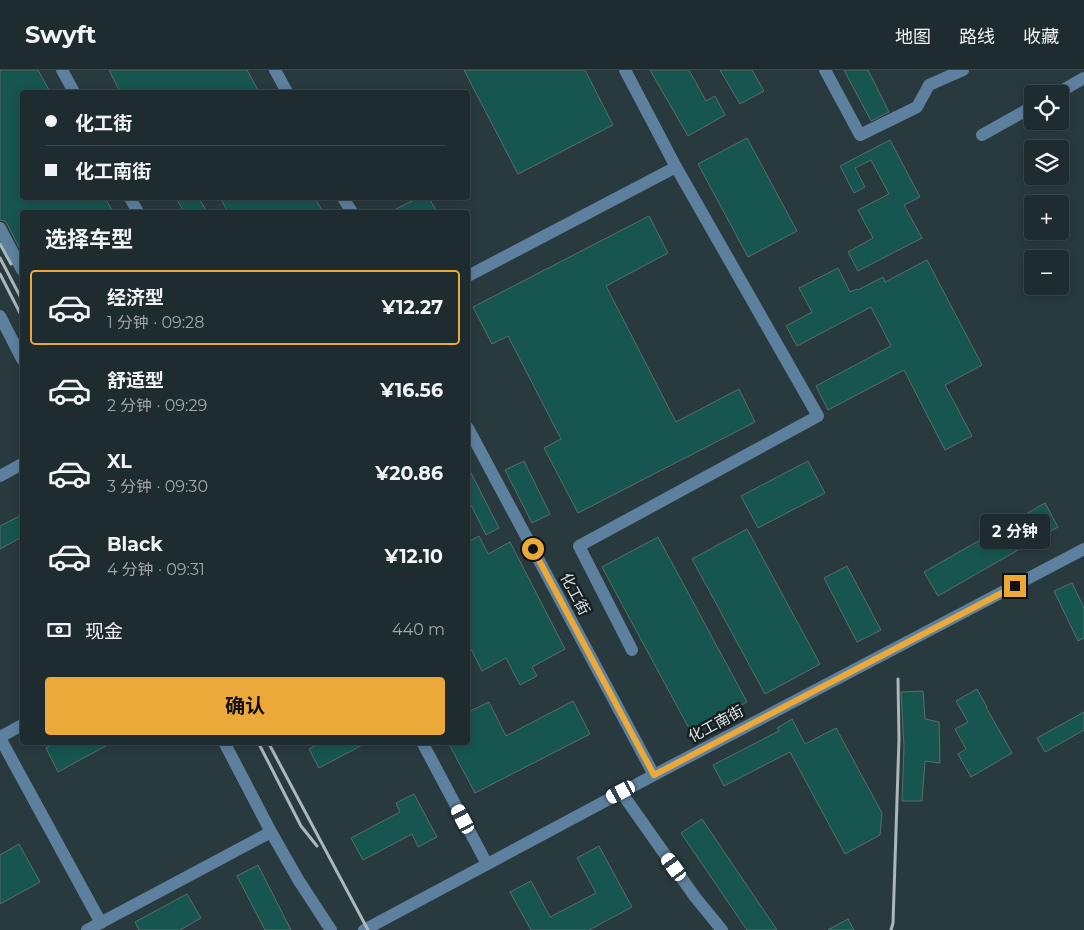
<!DOCTYPE html>
<html lang="zh">
<head>
<meta charset="utf-8">
<style>
  :root { --surface:#1f2c2f; --page:#273437; --text:#f1f3f6; --muted:#a1a7aa; --line:#3c484b; --accent:#eba939 }
  body { margin:0; font-family:Montserrat,"Noto Sans SC",sans-serif; background:var(--page); color:var(--text); height:100vh; display:flex; flex-direction:column; font-size:19px; white-space:nowrap }
  * { box-sizing:border-box; margin:0 }
  p { font-size:16px; color:var(--muted) }
  .icon { flex:none; width:28px; height:28px; fill:none; stroke:currentColor; stroke-width:2; stroke-linecap:round; stroke-linejoin:round }
  .map { position:relative; flex:1; overflow:hidden }
  .drawer { position:absolute; left:20px; top:140px; width:450px; height:535px; display:flex; flex-direction:column; background:var(--surface); border-radius:5px; box-shadow:0 2px 8px #0003,0 0 0 1px var(--line) }
  .drawer>* { flex:none }
  .hud { position:absolute; left:20px; top:20px; width:450px; height:110px; border-radius:5px; box-shadow:0 2px 8px #0003,0 0 0 1px var(--line); display:grid; align-content:center; height:110px; padding:0 25px; background:var(--surface) }
  .controls { position:absolute; left:1024px; top:15px; display:grid; gap:10px }
  .controls a { display:grid; place-items:center; width:45px; height:45px; border-radius:5px; background:var(--surface); box-shadow:0 2px 8px #0003,0 0 0 1px var(--line); font-size:25px }
  .end { position:absolute; width:22px; height:22px; margin:-11px; border:6px solid #eba939; background:#111; box-shadow:0 0 0 2px #111 }
  .from { border-radius:50% }
  .bubble { position:absolute; height:35px; border-radius:5px; background:var(--surface); box-shadow:0 2px 8px #0003,0 0 0 1px var(--line); font-size:16px; font-weight:700; line-height:35px; text-align:center }
  .car { position:absolute; width:15px; height:30px; margin:-15px -8px; border-radius:6px; box-shadow:0 0 4px 1px #0007; background:linear-gradient(#fff 24%,#345 0 40%,#fff 0 76%,#345 0 86%,#fff 0) }
  .hud b { display:flex; align-items:center; gap:18px; height:48px; font-size:19px }
  .hud b+b { border-top:1px solid var(--line) }
  .hud i { width:12px; height:12px; background:var(--text) }
  ul { padding:0; list-style:none }
  li { display:flex; align-items:center; gap:15px; height:75px; margin:0 10px 8px; padding:0 15px; border:2px solid transparent; border-radius:5px }
  li div { flex:1 }
  li b { display:block; font-size:19px }
  li em { font-style:normal; font-weight:700 }
  li.active { border-color:var(--accent) }
  li>.icon { width:45px; height:45px; stroke-width:1.5 }
  h2 { padding:0 25px; font-size:22px; line-height:60px }
  .pay { display:flex; align-items:center; gap:12px; height:55px; padding:0 25px; font-size:19px }
  .pay p { margin-inline-start:auto }
  .primary-button { display:flex; gap:10px; margin-top:auto; padding:10px 25px }
  .primary-button a { flex:1; height:58px; border-radius:5px; background:var(--accent); color:#111; font-size:20px; font-weight:700; line-height:58px; text-align:center }
  header { display:flex; align-items:center; gap:30px; box-sizing:border-box; height:70px; padding:0 25px; background:var(--surface); border-bottom:1px solid var(--line) }
  header strong { font-size:24px }
  nav { display:flex; gap:28px; margin-inline-start:auto; font-size:18px }
  .map>svg:first-child { display:block }
</style>
</head>
<body>
<header>
<strong>Swyft</strong>
<nav><a>地图</a><a>路线</a><a>收藏</a></nav>
</header>
<div class="map">
<svg width="1084" height="860" viewBox="0 0 1084 860">
  <rect width="100%" height="100%" fill="#293a3f"/>
  <path fill="#175551" stroke="#596d6b" d="M0,0H38L50,22H22V128H105L113,142H22V183L7,154L5,151L0,150Z
    M109,0H247L259,22H120Z
    M464,0H585L613,55L518,104Z
    M650,0H689L706,31L715,26L725,45L688,66Z
    M720,0H752L764,21L740,34Z
    M844,0H868L889,42L871,51Z
    M747,68L797,161L748,187L698,94Z
    M890,70L920,127L904,135L922,168L858,201L848,182L873,168L858,140L889,124L871,90L855,98L865,117L854,123L840,96Z
    M176,128H199L207,142H184Z
    M220,128H315L323,142H228Z
    M418,128H429L437,142H390Z
    M649,146L668,183L606,216L676,352L739,319L755,352L578,443L544,378L561,369L508,266L492,274L473,237Z
    M927,190L982,295L945,315L972,366L945,380L904,300L828,340L816,316L891,276L871,237L797,276L786,256L812,242L799,218L838,198L850,222L857,219L858,220L883,207L885,212Z
    M524,391L550,444L532,453L505,400Z
    M808,391L825,423L758,458L741,426Z
    M468,397L499,458L486,465L468,429Z
    M1045,433L1058,457L938,526L924,502Z
    M22,445V467L0,479V456Z
    M747,459L820,594L765,624L692,489Z
    M479,466L488,484L510,472L565,579L532,597L537,606L520,615L506,588L482,601L468,573V472Z
    M658,467L747,632L691,662L602,497Z
    M847,496L881,560L857,572L824,508Z
    M1072,513L1084,538V568L1078,571L1054,521Z
    M977,619L987,637H986L1012,683L971,707L958,684L966,679L955,659L968,652L956,631Z
    M923,621L925,649L939,652L940,693L925,691L922,731H902L904,677L901,622Z
    M573,631L590,664L475,723L448,672H468V642L489,632L506,666Z
    M1084,642V660L1045,682L1037,668Z
    M792,649L805,674L836,658L882,743L880,765L845,784L790,682L724,716L713,695L779,661L777,658Z
    M56,672H113L58,702L46,678Z
    M322,672H368L319,698L309,679Z
    M414,724L437,767L418,777L412,764L363,790L351,768L400,742L396,733Z
    M702,749L777,860H747L681,763Z
    M19,774L40,812L0,834V785Z
    M599,776L632,837L589,860H531L510,822L531,811L550,847L596,823L577,788Z
    M258,795L291,860H265L237,806Z
    M187,824L201,848L180,860H139L135,852Z
    M848,849L854,860H828Z"/>
  <g fill="none" stroke-linecap="round" stroke-linejoin="round">
    <path stroke="#5d809f" stroke-width="12" d="M62,0L74,22
      M275,0L287,22
      M625,0L676,97L818,346L579,476L632,580
      M825,0L860,65L917,37L929,15L963,0
      M1056,24L1084,8
      M982,65L1032,37
      M130,128L138,142
      M343,128L352,142
      M0,158L22,200
      M468,206L676,97
      M0,246L22,289
      M468,358L654,705
      M0,406L22,394
      M0,667L22,655
      M0,668L101,853
      M224,672L271,762L299,811L331,860
      M422,672L487,794
      M621,722L695,827L722,860
      M87,860L271,762
      M364,860L654,705L1084,479"/>
    <path stroke="#abb7ba" stroke-width="3" d="M0,174L11,194
      M0,188L22,230
      M0,204L22,247
      M258,672L301,756L317,776
      M268,672L368,860
      M891,860L893,853L899,669L898,609"/>
  </g>
  <g fill="none" stroke-linecap="round" stroke-linejoin="round">
    <path stroke="#eba939" stroke-width="6" d="M533,479L654,705L1015,516"/>
  </g>
  <g text-anchor="middle" stroke-width="5" stroke-linejoin="round" paint-order="stroke">
    <g font-size="15" fill="#dee8eb" stroke="#182022">
      <text transform="translate(575 524) rotate(62)" y="5">化工街</text>
      <text transform="translate(716 654) rotate(-28)" y="5">化工南街</text>
    </g>
  </g>
</svg>
<div class="controls">
<a><svg class="icon" aria-label="locate" viewBox="0 0 24 24"><circle cx="12" cy="12" r="6"/><path d="M12 2v4M12 18v4M2 12h4M18 12h4"/></svg></a>
<a><svg class="icon" aria-label="layers" viewBox="0 0 24 24"><path d="M12 4l9 5-9 5-9-5zM3 14l9 5 9-5"/></svg></a>
<a>+</a>
<a>−</a>
</div>
<i class="end from" style="left:533px;top:479px"></i>
<i class="end" style="left:1015px;top:516px"></i>
<div class="bubble" style="left:980px;top:444px;width:70px">2 分钟</div>
<i class="car" style="left:621px;top:722px;rotate:242deg"></i>
<i class="car" style="left:463px;top:749px;rotate:332deg"></i>
<i class="car" style="left:674px;top:797px;rotate:324deg"></i>
<div class="hud">
<b><i class="from"></i>化工街</b>
<b><i></i>化工南街</b>
</div>
<section class="drawer">
<h2>选择车型</h2>
<ul>
<li class="active"><svg class="icon" aria-label="car" viewBox="0 0 24 24"><path d="M5 17H2v-5l4-1 3-4h7l3 4 3 1v5h-3M9 17h6M6 11h13"/><circle cx="7" cy="17" r="2"/><circle cx="17" cy="17" r="2"/></svg><div><b>经济型</b><p>1 分钟 · 09:28</p></div><em>¥12.27</em></li>
<li><svg class="icon" aria-label="car" viewBox="0 0 24 24"><path d="M5 17H2v-5l4-1 3-4h7l3 4 3 1v5h-3M9 17h6M6 11h13"/><circle cx="7" cy="17" r="2"/><circle cx="17" cy="17" r="2"/></svg><div><b>舒适型</b><p>2 分钟 · 09:29</p></div><em>¥16.56</em></li>
<li><svg class="icon" aria-label="car" viewBox="0 0 24 24"><path d="M5 17H2v-5l4-1 3-4h7l3 4 3 1v5h-3M9 17h6M6 11h13"/><circle cx="7" cy="17" r="2"/><circle cx="17" cy="17" r="2"/></svg><div><b>XL</b><p>3 分钟 · 09:30</p></div><em>¥20.86</em></li>
<li><svg class="icon" aria-label="car" viewBox="0 0 24 24"><path d="M5 17H2v-5l4-1 3-4h7l3 4 3 1v5h-3M9 17h6M6 11h13"/><circle cx="7" cy="17" r="2"/><circle cx="17" cy="17" r="2"/></svg><div><b>Black</b><p>4 分钟 · 09:31</p></div><em>¥12.10</em></li>
</ul>
<div class="pay"><svg class="icon" aria-label="cash" viewBox="0 0 24 24"><path d="M3 7h18v10H3z"/><circle cx="12" cy="12" r="2"/></svg>现金<p>440 m</p></div>
<div class="primary-button"><a>确认</a></div>
</section>
</div>
</body>
</html>
